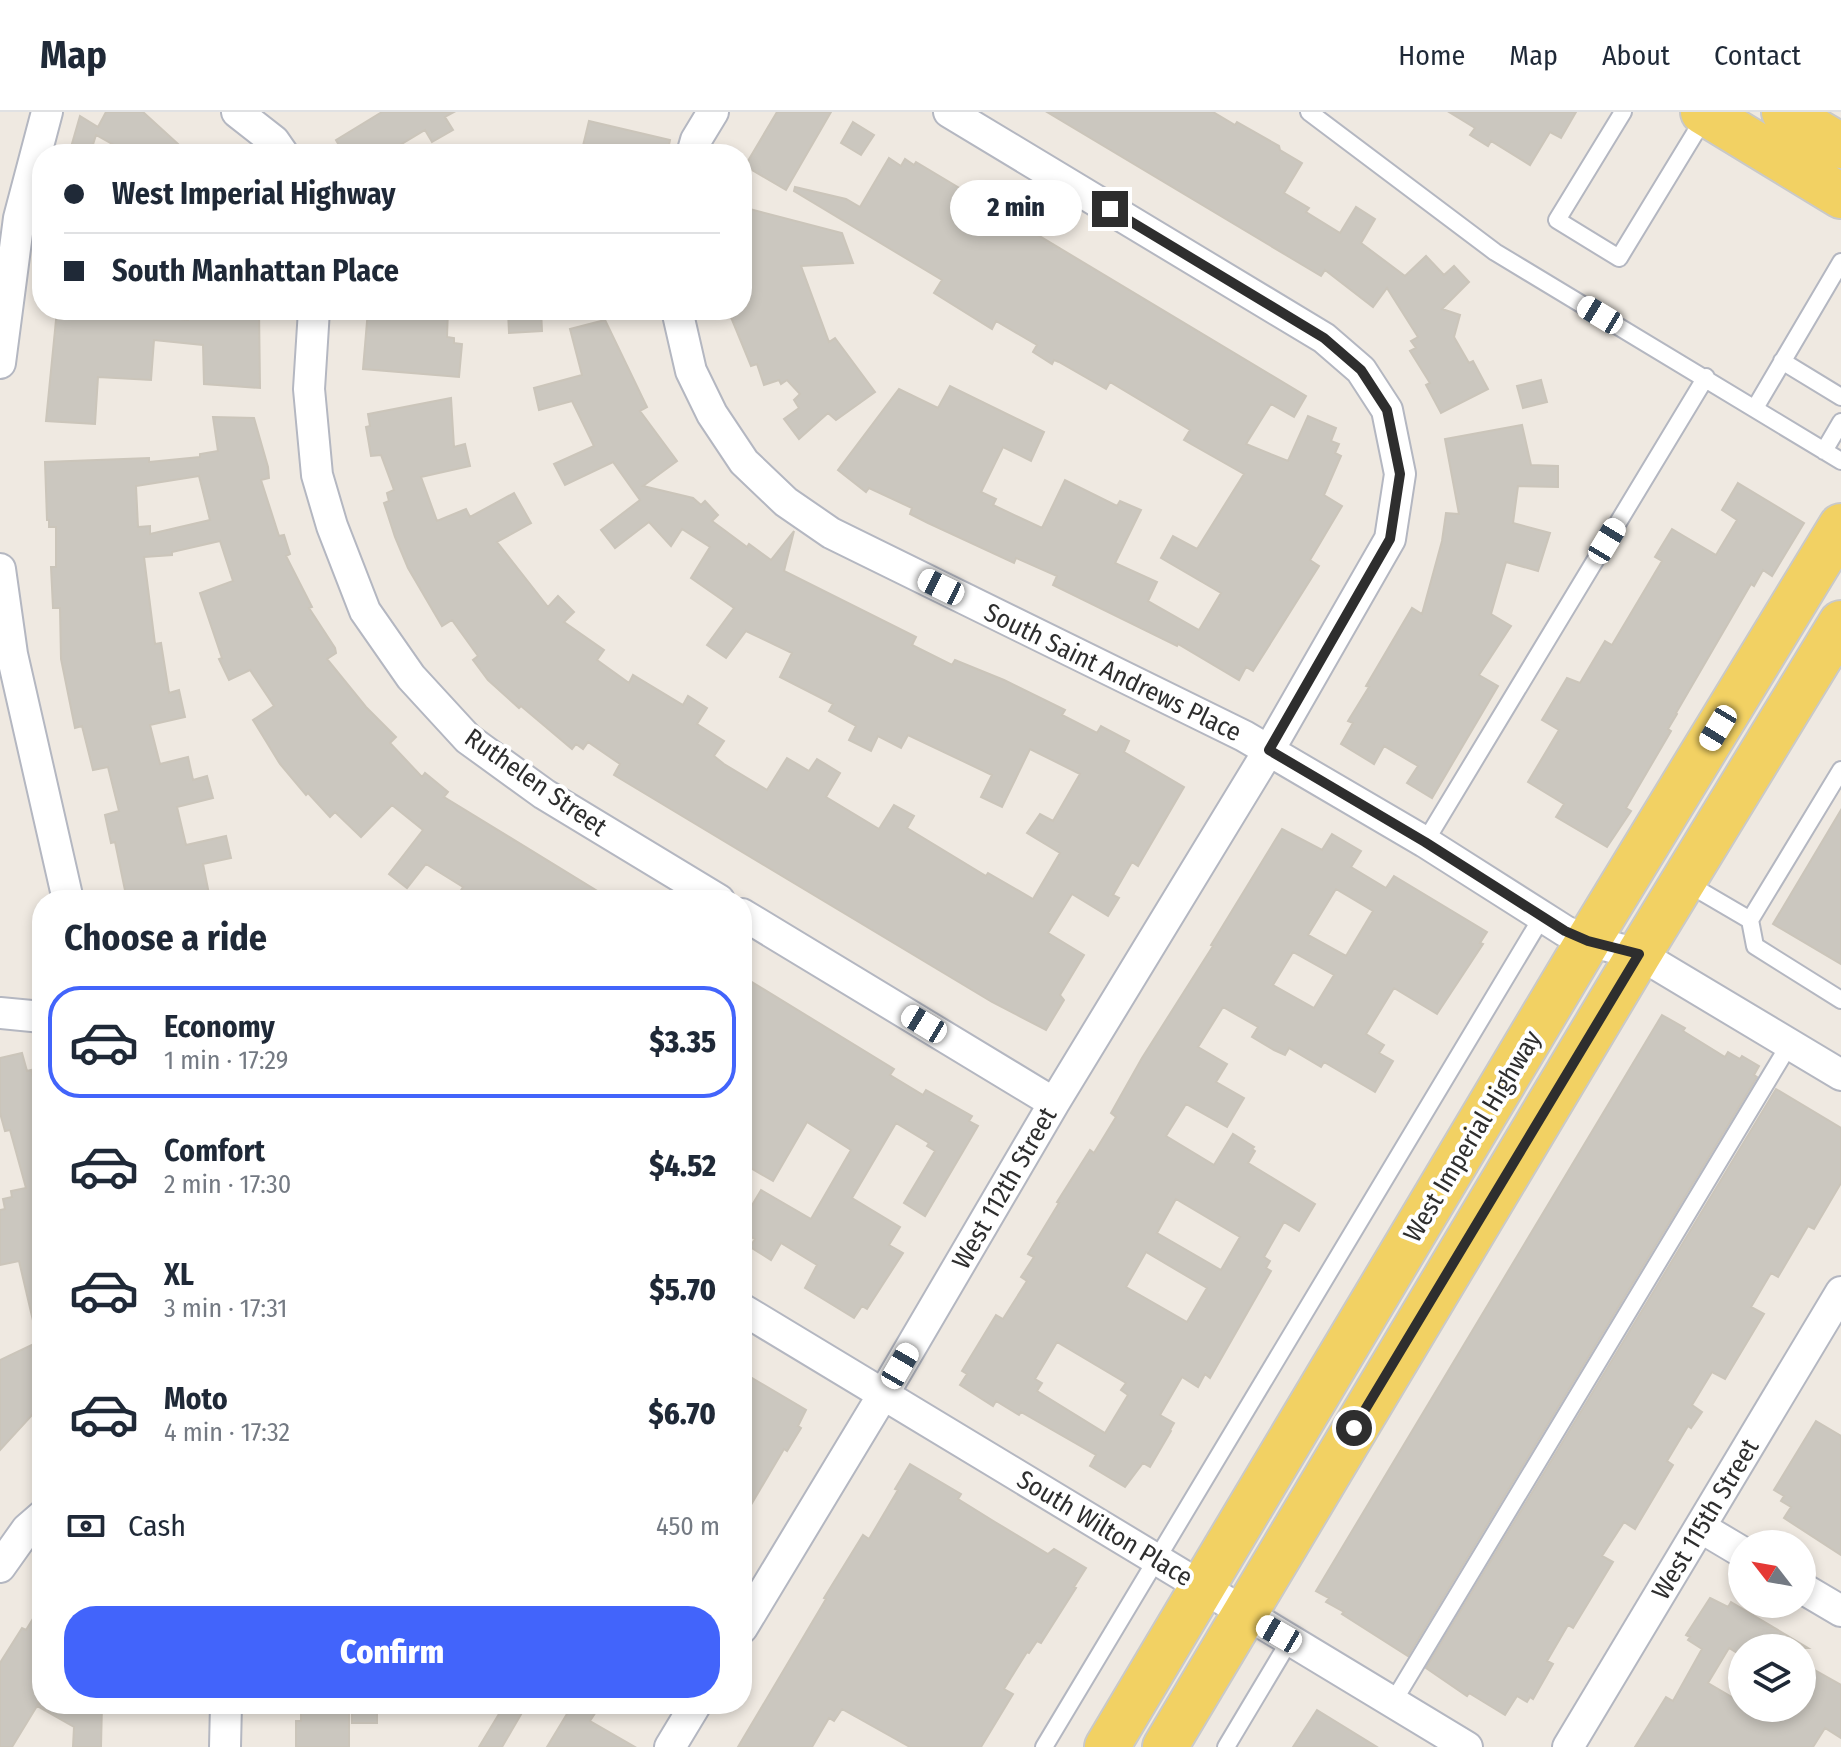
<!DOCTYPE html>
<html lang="en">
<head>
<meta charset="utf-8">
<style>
  :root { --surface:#fff; --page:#f6f6f7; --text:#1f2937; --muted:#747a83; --line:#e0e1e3; --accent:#4264fb }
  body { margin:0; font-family:"Fira Sans Condensed",sans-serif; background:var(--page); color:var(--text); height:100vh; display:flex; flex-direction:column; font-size:30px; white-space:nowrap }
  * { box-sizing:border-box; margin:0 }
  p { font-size:26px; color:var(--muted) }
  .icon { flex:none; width:44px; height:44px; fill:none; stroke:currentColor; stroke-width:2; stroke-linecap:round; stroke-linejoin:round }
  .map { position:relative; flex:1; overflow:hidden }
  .details { position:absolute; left:32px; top:778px; width:720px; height:824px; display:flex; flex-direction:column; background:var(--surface); border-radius:32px; box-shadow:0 4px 12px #0003 }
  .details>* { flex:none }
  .top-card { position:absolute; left:32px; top:32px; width:720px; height:176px; border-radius:32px; box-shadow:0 4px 12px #0003; display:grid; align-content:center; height:176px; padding:0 32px; background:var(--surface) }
  .needle { width:52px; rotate:301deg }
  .buttons { position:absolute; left:1728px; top:1418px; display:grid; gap:16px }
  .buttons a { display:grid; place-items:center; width:88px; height:88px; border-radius:50%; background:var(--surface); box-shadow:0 4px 12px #0003; font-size:40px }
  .end { position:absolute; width:36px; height:36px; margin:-18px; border:10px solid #2e2e2e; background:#fff; box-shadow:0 0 0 4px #fff }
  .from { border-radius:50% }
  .bubble { position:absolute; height:56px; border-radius:28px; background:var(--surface); box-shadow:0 4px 12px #0003; font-size:26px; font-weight:800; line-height:56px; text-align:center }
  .car { position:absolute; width:24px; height:48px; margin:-24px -12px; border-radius:10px; box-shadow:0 0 6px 2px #0007; background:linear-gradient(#fff 24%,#345 0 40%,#fff 0 76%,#345 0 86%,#fff 0) }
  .top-card b { display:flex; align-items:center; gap:28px; height:76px; font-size:30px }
  .top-card b+b { border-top:2px solid var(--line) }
  .top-card i { width:20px; height:20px; background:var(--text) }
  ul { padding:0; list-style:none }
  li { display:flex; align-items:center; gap:24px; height:112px; margin:0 16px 12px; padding:0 16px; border:4px solid transparent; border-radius:32px }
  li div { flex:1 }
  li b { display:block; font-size:30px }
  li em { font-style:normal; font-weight:800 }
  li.current { border-color:var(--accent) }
  li>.icon { width:72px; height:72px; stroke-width:1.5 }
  h2 { padding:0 32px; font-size:36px; line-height:96px }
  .pay { display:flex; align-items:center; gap:20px; height:88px; padding:0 32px; font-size:30px }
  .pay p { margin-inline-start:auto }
  .action { display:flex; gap:16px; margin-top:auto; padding:16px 32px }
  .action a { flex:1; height:92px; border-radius:32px; background:var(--accent); color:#fff; font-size:32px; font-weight:800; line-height:92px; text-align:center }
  header { display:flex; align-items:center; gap:48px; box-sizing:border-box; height:112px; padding:0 40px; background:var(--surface); border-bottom:2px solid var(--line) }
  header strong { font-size:38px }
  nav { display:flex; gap:44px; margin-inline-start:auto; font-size:28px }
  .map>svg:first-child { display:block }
</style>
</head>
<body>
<header>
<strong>Map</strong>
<nav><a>Home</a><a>Map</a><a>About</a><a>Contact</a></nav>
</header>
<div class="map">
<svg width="1841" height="1635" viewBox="0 0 1841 1635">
  <rect width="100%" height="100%" fill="#efe9e1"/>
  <path fill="#cbc7bf" stroke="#cbc5ba" stroke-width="2" fill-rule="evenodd" d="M106,0H143L189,42H130L96,23L90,42H69L80,4L98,15Z
    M382,0H454L445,5L453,18L432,30L425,18L385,42H344L336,28Z
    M777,0H831L786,78L745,54Z
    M1047,0H1213L1235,13L1237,10L1279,34L1280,38L1302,51L1284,81L1309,96L1306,100L1340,121L1356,95L1375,107L1361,131L1405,164L1426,144L1444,163L1454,154L1469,170L1442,197L1460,203L1454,225L1469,251L1473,249L1488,277L1441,301L1426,273L1430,271L1410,239L1416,236L1411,229L1418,225L1387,176L1373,195L1325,158L1321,164Z
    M1449,0H1576L1561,26L1550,20L1530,53L1491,29L1488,34L1470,23L1475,16Z
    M589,9L670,28L667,42L627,37L626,42H581Z
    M853,10L874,23L861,43L841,31Z
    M889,46L901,54L905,47L914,53L916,50L1306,284L1294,305L1271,292L1246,332L1288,349L1308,304L1336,316L1331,329L1339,332L1335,341L1341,344L1324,383L1342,394L1310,448L1319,454L1253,559L1246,555L1239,568L1178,532L1177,534L1053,473L1057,464L1016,446L1014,451L928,411L910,402L912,396L869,376L866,380L838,358L899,277L938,296L950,274L1044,320L1031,349L1003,335L981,380L996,387L993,393L1042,416L1065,368L1117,394L1120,389L1141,398L1115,451L1157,470L1148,489L1199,518L1221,481L1161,446L1173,424L1197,437L1244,362L1184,328L1190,318L1110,270L1106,277L1059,250L1054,248L1052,252L1033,240L1037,233L996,209L992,217L934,181L942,168L794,79L795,75L846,87L860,95Z
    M742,95L842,121L853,151L801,154L829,230L835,226L875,280L836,308L828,301L799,327L784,307L799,296L794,288L800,282L787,268L781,272L779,268L764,273L757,252L751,254L728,198H742Z
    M57,198H146L145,203L188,208L189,198H259L260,276L204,272L203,233L154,228L151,268L98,265L95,312L46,309Z
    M368,198H448L447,225L454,226V231L462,232L459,265L363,257Z
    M541,198L542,219L509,221L508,199Z
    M605,208L647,295L640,299L677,349L643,374L693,386L701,393L705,389L718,403L712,409L747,435L749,432L771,448L794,419L784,459L916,525L912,533L952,553L955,548L1004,568L1065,598L1062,603L1097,621L1101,614L1129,629L1124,640L1184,675L1138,754L1132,750L1113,783L1119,786L1108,804L1072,782L1048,821L1084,843L1060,883L1064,888L1046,918L992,890L614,663L620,652L588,630L583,637L576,632L572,637L521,594L519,596L488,568L473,548L478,544L452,508L442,514L408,456L395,425L384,391L389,389L387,381L394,378L381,343L371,344L366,315L370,314L368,302L451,286L454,335L465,332L470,354L421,365L437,409L466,397L470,405L514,381L531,411L497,430L548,495L558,484L574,500L564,510L604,538L597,548L629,571L633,563L683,593L688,584L707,596L697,612L724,629L714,644L724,652L767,678L787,646L809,659L817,647L840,661L826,685L879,717L894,693L914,704L907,716L986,764L988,761L1033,787L1060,741L1027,721L1040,702L1053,709L1080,662L1030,637L1002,695L981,685L992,663L908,623L901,636L878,624L871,639L849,628L856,614L829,599L833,592L780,565L792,541L746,519L726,546L707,533L734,496L691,466L710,435L682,417L671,434L649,410L615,436L601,418L640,388L613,350L565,373L554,352L594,334L572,289L539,298L534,276L582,263L570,217Z
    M1541,268L1547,290L1523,296L1517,274Z
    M213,305L254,306L268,355L269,366L261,368L279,424L284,423L290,442L286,444L312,495L309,496L335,536L336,541L327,547L366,595L396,625L390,631L422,665L425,661L448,680L444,685L612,788H455L463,775L426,752L407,776L389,762L423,718L392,693L361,725L335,700L330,705L308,681L306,683L280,652L253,608L274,594L250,558L229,568L219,547L222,546L200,481L233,469L220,429L172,440V443L144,445L155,532L161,531L169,581L179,578L185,605L150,613L160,652L188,645L193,668L207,664L213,686L177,695L186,733L226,724L231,746L203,752L209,782L196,785L197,788H127L115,730L111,731L105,703L119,699L108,655L93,658L82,614L75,616L61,547L60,496H53L51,455H56V415H49V408H47L45,350L149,346V350L200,345V342L218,339ZM199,364L210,408L150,422V414L138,415L136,374Z
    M1522,313L1531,353L1558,354V375L1518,374L1513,411L1550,421L1538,459L1506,450L1491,502L1511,514L1479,563L1498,574L1432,686L1407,671L1418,654L1384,634L1374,652L1341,632L1353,611L1348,609L1369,575L1366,574L1412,496L1422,502L1442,429L1446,401L1459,402L1445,327Z
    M1738,371L1804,411L1772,464L1763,458L1754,474L1751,472L1676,601L1677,602L1668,617L1671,619L1626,696L1631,699L1607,735L1556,705L1564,692L1528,670L1559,618L1542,608L1567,566L1580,571L1605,529L1612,533L1662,449L1655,445L1672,417L1716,443L1737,408L1722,398Z
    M1841,698V852L1773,812Z
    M1282,717L1322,738L1332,722L1361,739L1351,755L1386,776L1394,764L1487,820L1480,831L1483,832L1437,902L1394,876L1366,922L1384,933L1379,941L1393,949L1375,980L1324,950L1321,955L1289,936L1285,943L1274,938L1252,925L1258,915L1223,895L1198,935L1227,952L1216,970L1244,986L1227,1015L1186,992L1166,1024L1214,1053L1233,1022L1254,1035L1252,1037L1255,1039L1248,1051L1315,1092L1299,1119L1284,1110L1264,1145L1270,1149L1266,1156L1271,1159L1210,1266L1205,1262L1198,1275L1182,1265L1160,1303L1174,1311L1170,1318L1171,1319L1150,1355L1143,1351L1125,1375L1090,1354L1096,1343L1021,1300L1019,1303L996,1289L993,1294L960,1273L967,1262L962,1259L996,1203L1003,1207L1027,1169L1021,1165L1034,1145L1028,1142L1059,1091L1057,1090L1090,1038L1094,1041L1116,1005L1111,1001L1142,946L1213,834L1211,833ZM1336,777L1373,799L1346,844L1308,823ZM1293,840L1334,863L1314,896L1273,873ZM1176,1087L1240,1125L1221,1158L1157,1121ZM1146,1140L1207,1176L1187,1210L1126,1175ZM1057,1230L1126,1271L1121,1278L1128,1283L1105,1321L1037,1279L1042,1271L1035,1267Z
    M742,864L894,957L890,963L923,983L926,978L972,1004L969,1009L978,1014L925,1104L904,1091L935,1039L927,1034L929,1031L896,1011L852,1086L900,1115L889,1133L903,1141L867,1197L862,1194L854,1206L805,1176L817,1153L781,1131L771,1148L750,1135L755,1127L742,1120V1110L761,1078L811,1107L851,1038L807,1010L773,1069L742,1051Z
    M1662,903L1685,916L1683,919L1725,945L1728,940L1740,947L1742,944L1759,954L1754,963L1757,965L1408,1544L1342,1502L1344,1500L1326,1490L1329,1486L1316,1479Z
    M22,941L27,959L31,958L42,1003V1212L34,1213L19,1149L0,1153V1098L5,1097L3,1087L12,1085L11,1079L26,1076L10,1018L5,1019L0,1001V946Z
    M1776,977L1841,1016V1071L1814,1117L1808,1114L1778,1165L1771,1161L1751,1195L1764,1202L1725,1267L1712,1260L1692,1293L1702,1300L1691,1316L1688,1314L1667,1349L1673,1353L1635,1417L1624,1410L1602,1444L1613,1450L1573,1516L1568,1513L1547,1549L1553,1552L1533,1587L1530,1585L1527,1590L1517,1584L1505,1603L1469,1581L1467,1584L1426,1556Z
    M42,1228V1292L0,1338V1248Z
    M742,1260L806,1298L798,1314L801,1316L787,1339L784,1337L742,1408Z
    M1816,1309L1841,1324V1443L1784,1406L1791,1395L1781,1389L1784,1384L1774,1378Z
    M910,1352L961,1382L958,1387L995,1410L1048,1442L1054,1437L1086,1456L1074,1475L1076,1476L1041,1531L1037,1529L1029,1541L1027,1540L1004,1577L1013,1582L981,1635H910L842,1597L834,1609L829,1606L812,1635H738L826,1487L824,1486L863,1423L869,1427L898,1378L895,1377Z
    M1710,1486L1728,1495L1731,1490L1808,1536H1742V1544L1729,1536L1708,1571L1742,1591V1596H1802V1551L1841,1573V1626L1825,1616L1813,1635H1635L1666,1585L1673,1589L1702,1537L1688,1528L1690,1525L1686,1523Z
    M42,1492V1586L38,1592H102L101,1635H73L74,1615L37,1594L12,1635H0V1551L22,1516L26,1518Z
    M352,1592H377V1611H352Z
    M505,1592H527L502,1635H479Z
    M573,1592H601L590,1609L635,1635H547Z
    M301,1598L349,1599V1635H296V1609H301Z
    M1317,1598L1377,1635H1293Z"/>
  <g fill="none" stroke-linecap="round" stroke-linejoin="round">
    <defs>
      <path id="lane" d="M1309,0L1495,140L1841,349
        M1623,0L1557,108L1619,146L1706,3
        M1782,249L1841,285
        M1755,296L1841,150
        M1824,339L1841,310
        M1425,730L1706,265
        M1685,770L1750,808L1841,658
        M1750,808L1755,834L1841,888
        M1393,1590L1789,933
        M1044,1635L1542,805
        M1226,1635L1290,1528"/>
      <path id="street" d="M237,0L274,29L283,42
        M692,42L696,28L713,0
        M314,198L309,277L317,363L332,414L365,499L411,565L468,627L544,682L719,788
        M677,198L691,259L712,302L744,350L786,390L831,421L1244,624L1425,730L1565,819L1588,829L1639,842L1841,963
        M0,251L19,106L47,0
        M0,457L12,542L68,788
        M742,802L1054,991
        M0,901L42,905
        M742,1197L1467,1635
        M1700,1415L1742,1440
        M0,1455L27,1417L42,1404
        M1802,1476L1841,1499
        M742,1516L884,1281L1054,991L1269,638L1390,427L1400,362L1387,298L1361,258L1324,226L949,0
        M225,1635L226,1592
        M670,1635L696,1592
        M1568,1635L1841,1180"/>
      <path id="primary" d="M1703,0L1841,84
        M1784,0L1841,34
        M1107,1635L1588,829L1841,414
        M1165,1635L1639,842L1841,511"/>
    </defs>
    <use href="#lane" stroke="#b4b7c1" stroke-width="20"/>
    <use href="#street" stroke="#b4b7c1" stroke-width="34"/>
    <use href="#primary" stroke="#c9c9c9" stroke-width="48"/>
    <use href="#lane" stroke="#fff" stroke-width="16"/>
    <use href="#street" stroke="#fff" stroke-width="30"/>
    <use href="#primary" stroke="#f2d163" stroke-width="44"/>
  </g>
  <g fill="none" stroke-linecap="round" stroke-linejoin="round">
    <path stroke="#2e2e2e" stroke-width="10" d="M1110,97L1324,226L1361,258L1387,298L1400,362L1390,427L1269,638L1425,730L1565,819L1588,829L1639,842L1354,1316"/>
  </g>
  <g text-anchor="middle" stroke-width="8" stroke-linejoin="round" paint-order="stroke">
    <g font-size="26" fill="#2e2e2e" stroke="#fff">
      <text transform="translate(1113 560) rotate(26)" y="9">South Saint Andrews Place</text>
      <text transform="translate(536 670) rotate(35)" y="9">Ruthelen Street</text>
      <text transform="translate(1472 1024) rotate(-59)" y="9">West Imperial Highway</text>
      <text transform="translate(1004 1076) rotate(-60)" y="9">West 112th Street</text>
      <text transform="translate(1705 1407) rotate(-59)" y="9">West 115th Street</text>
      <text transform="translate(1105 1416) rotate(31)" y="9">South Wilton Place</text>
    </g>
  </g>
</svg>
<div class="buttons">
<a><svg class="needle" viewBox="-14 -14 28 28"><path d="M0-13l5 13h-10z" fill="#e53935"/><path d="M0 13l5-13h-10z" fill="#747a83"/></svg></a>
<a><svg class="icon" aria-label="layers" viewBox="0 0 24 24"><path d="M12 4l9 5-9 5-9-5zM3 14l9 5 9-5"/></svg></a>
</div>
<i class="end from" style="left:1354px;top:1316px"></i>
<i class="end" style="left:1110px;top:97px"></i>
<div class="bubble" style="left:950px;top:68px;width:132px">2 min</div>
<i class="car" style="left:1600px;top:203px;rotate:301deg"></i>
<i class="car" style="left:1607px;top:429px;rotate:31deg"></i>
<i class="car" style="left:941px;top:475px;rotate:296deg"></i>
<i class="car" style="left:1718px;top:616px;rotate:211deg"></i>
<i class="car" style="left:924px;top:912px;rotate:301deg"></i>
<i class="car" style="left:900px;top:1254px;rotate:30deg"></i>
<i class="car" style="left:1279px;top:1522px;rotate:300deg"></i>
<div class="top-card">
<b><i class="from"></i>West Imperial Highway</b>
<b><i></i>South Manhattan Place</b>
</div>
<section class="details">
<h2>Choose a ride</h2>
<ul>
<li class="current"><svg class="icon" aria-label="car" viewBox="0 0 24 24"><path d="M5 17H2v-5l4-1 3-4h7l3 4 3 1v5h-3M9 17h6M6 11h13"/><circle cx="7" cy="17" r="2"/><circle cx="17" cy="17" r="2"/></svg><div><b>Economy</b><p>1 min · 17:29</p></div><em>$3.35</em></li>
<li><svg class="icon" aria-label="car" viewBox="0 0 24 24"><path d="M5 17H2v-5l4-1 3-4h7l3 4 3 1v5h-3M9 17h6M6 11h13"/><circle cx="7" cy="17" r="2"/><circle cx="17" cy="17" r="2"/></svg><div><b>Comfort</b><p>2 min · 17:30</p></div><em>$4.52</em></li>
<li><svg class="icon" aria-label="car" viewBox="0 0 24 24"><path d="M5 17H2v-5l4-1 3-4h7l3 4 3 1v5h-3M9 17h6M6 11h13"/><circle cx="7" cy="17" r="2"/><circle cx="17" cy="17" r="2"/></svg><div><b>XL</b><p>3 min · 17:31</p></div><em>$5.70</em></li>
<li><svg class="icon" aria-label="car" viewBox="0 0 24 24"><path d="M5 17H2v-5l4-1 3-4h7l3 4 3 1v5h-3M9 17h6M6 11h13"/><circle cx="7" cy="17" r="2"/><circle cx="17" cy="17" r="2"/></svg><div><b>Moto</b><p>4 min · 17:32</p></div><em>$6.70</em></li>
</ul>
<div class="pay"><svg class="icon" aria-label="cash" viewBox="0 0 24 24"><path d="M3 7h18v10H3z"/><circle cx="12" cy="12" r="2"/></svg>Cash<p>450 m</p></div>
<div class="action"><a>Confirm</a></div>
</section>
</div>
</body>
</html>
